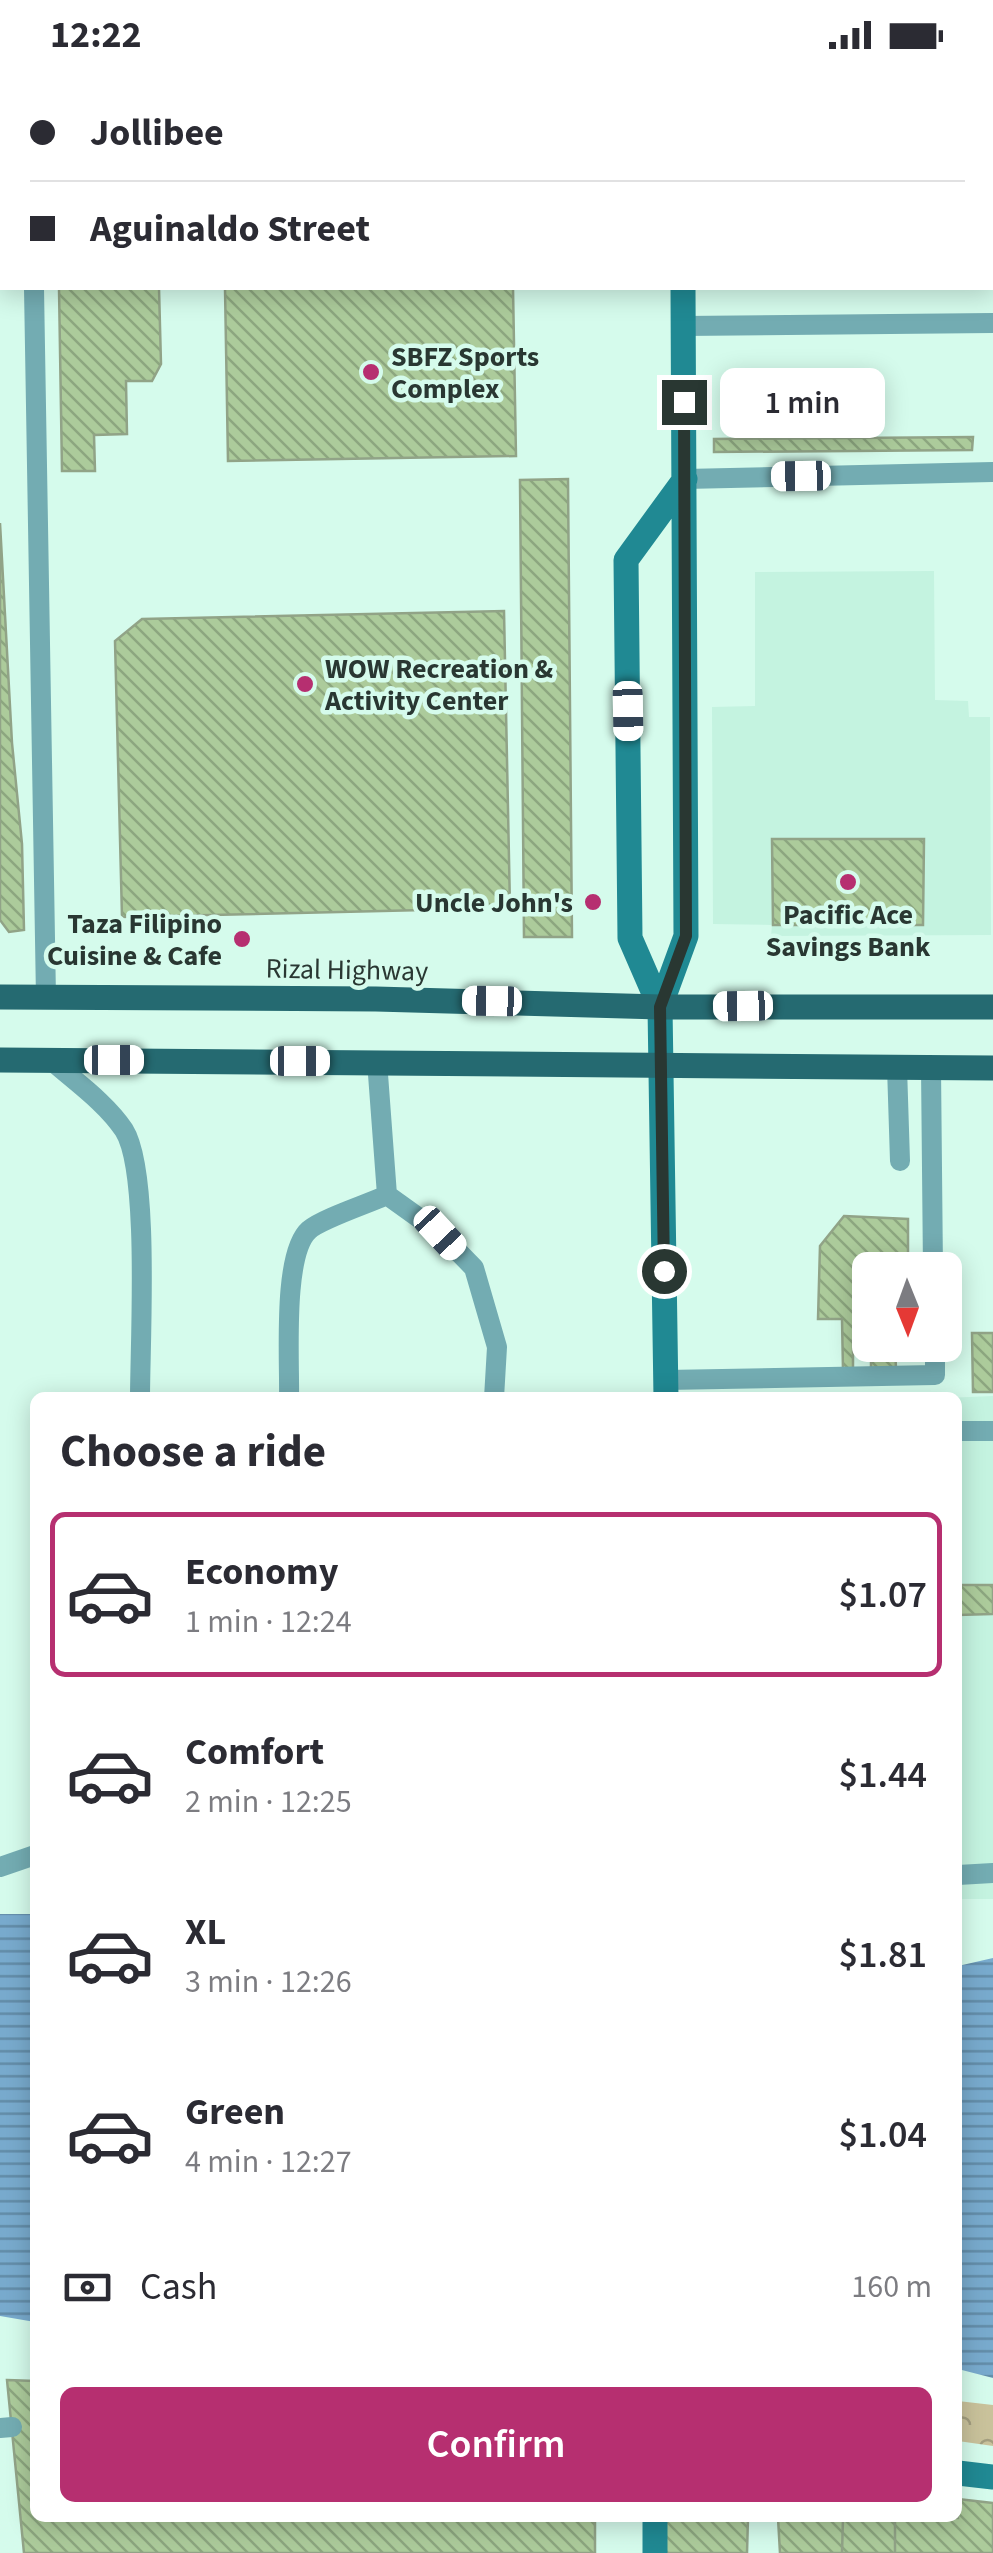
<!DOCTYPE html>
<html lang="en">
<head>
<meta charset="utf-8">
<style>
  :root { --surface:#fff; --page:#f2f2f3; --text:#2b2b33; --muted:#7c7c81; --line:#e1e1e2; --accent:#b62f70 }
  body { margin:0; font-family:"Source Sans 3",sans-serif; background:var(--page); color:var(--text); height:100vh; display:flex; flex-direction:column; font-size:38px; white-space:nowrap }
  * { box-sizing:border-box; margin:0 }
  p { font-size:32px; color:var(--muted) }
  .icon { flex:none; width:55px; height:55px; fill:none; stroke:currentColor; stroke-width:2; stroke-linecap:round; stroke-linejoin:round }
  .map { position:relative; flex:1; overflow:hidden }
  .details { position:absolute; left:30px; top:1322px; width:932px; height:1130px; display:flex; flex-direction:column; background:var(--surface); border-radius:15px; box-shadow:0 5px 25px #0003 }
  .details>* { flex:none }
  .guide { position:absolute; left:0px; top:0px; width:995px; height:220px; box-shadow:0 5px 25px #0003; display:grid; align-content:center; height:220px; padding:0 30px; background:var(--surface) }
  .needle { width:65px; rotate:179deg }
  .tools { position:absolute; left:852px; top:1182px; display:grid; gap:20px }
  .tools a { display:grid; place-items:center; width:110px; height:110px; border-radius:15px; background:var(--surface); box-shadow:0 5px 25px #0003; font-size:50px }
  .end { position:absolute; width:45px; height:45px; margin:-22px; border:12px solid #293732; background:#fff; box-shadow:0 0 0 5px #fff }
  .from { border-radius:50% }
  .bubble { position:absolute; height:70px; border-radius:15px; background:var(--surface); box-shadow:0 5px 25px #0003; font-size:32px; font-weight:600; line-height:70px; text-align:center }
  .car { position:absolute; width:30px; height:60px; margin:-30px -15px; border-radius:12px; box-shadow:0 0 8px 2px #0007; background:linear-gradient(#fff 24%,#345 0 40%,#fff 0 76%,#345 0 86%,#fff 0) }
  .guide b { display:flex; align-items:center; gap:35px; height:95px; font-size:38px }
  .guide b+b { border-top:2px solid var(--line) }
  .guide i { width:25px; height:25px; background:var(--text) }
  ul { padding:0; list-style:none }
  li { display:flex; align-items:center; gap:30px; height:165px; margin:0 20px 15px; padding:0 10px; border:5px solid transparent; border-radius:15px }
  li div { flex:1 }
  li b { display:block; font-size:38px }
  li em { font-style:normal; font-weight:600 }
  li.on { border-color:var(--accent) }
  li>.icon { width:90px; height:90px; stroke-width:1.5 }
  h2 { padding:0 30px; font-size:45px; line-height:120px }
  .pay { display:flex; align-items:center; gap:25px; height:110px; padding:0 30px; font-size:38px }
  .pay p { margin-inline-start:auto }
  .button { display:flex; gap:20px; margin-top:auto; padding:20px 30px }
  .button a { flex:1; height:115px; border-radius:15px; background:var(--accent); color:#fff; font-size:40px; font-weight:600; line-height:115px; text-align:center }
  .status { display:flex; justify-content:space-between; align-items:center; height:70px; padding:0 50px; background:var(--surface); direction:ltr }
  .status svg { height:28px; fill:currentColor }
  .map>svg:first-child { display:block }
</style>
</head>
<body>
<div class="status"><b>12:22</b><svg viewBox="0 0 49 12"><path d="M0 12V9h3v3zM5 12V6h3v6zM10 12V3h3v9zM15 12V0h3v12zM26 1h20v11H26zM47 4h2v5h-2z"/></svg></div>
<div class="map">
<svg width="993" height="2483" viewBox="0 0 993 2483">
  <defs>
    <pattern id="forest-crowns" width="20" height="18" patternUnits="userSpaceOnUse" patternTransform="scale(2.5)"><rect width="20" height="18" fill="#c9c29b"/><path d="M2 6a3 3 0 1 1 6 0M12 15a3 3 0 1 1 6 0" fill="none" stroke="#a39e7f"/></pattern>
    <pattern id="water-rules" width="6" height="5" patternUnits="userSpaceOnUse" patternTransform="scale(2.5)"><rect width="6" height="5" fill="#78aacd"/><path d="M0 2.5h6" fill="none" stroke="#628ba7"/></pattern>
    <pattern id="building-back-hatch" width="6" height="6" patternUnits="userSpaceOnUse" patternTransform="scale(2.5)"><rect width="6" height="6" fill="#accb9b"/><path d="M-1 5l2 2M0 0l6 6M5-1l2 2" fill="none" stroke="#8ca67f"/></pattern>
  </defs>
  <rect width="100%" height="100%" fill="#d5fbec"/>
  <path fill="#c4f3e0" d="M934,501L935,630L968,631L969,647H990L991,865L771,866L772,855L713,854L712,637L755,636V502Z
    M993,1326V1829H958V1328H945Z"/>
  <path fill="url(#forest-crowns)" d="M958,2331L993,2335V2376L958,2371Z"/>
  <path fill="url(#water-rules)" d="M0,1844H35V2252L0,2246Z
    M993,1888V2308L958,2299V1896Z"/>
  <path fill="url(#building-back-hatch)" stroke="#91a387" stroke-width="2.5" d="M0,0H11L2,2L0,110Z
    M59,218H159L161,294L152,311H126L127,364L94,365L95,401H62Z
    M225,218H513L516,386L228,391Z
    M973,367L972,380L714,382V369Z
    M568,409L572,867H524L520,410Z
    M0,453L12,673L22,774L24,860L9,862L0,850Z
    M504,541L510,838L122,847L115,571L142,549Z
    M772,769H924L923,855H773Z
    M844,1146L908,1149V1200H870V1269L853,1270V1301L843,1300L842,1249H818L820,1176Z
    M972,1263H993V1322H973Z
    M871,1275H895L896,1299H871Z
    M958,1515H993V1544L958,1545Z
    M7,2310L35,2311V2448H595V2483H24Z
    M958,2429L993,2433V2483H842L843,2448H958Z
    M662,2448H748L747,2483H650Z
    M778,2448H895V2483H780Z"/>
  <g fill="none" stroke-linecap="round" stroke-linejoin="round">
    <path stroke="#73acb2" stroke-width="20" d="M31,0V2
      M992,132H993
      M34,218L46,928
      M683,256L993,253
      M685,409L993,402
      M52,991C76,1012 106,1033 124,1060C150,1101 140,1272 140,1328
      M377,991L387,1125L440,1163L474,1198L497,1277L494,1328
      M897,997L900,1091
      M931,998L933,1200
      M666,1310L935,1305V1275
      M289,1328C290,1292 282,1184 309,1160C321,1149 370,1133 387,1125
      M958,1361H993
      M0,1797L35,1785
      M958,1805L993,1803
      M0,2358L12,2357"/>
    <path stroke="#208993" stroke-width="25" d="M683,0V2
      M660,937L630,868L626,490L685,409
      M666,1328L660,937L686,866L683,218
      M958,2403L993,2407
      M655,2483V2448"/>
    <path stroke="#256a71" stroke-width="25" d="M0,927L376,929L660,937H993
      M0,990L993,998"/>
  </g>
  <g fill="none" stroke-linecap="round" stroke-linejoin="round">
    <path stroke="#293732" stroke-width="12" d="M664,1201L660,937L686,866L684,332"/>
  </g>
  <g fill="#b62f70" stroke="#d5fbec" stroke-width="4">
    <circle cx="371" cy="302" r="10"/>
    <circle cx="305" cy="614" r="10"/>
    <circle cx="848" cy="812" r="10"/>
    <circle cx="593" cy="832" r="10"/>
    <circle cx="242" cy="869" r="10"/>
  </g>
  <g text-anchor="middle" stroke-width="9" stroke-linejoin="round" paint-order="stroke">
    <g font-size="28" font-weight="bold" fill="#293732" stroke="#d5fbec" text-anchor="start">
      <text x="391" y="296">SBFZ Sports<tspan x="391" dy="32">Complex</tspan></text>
      <text x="325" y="608">WOW Recreation &amp;<tspan x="325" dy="32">Activity Center</tspan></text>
      <text x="573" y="842" text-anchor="end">Uncle John's</text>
      <text x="848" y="854" text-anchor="middle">Pacific Ace<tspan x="848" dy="32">Savings Bank</tspan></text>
      <text x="222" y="863" text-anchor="end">Taza Filipino<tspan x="222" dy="32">Cuisine &amp; Cafe</tspan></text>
    </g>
    <g font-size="28" fill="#293732" stroke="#d5fbec">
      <text transform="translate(347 899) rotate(1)" y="10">Rizal Highway</text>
    </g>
  </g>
</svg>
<div class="tools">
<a><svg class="needle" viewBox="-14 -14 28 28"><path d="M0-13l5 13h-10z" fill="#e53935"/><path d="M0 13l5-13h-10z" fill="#7c7c81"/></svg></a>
</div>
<i class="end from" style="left:664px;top:1201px"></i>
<i class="end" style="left:684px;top:332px"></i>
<div class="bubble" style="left:720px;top:298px;width:165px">1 min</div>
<i class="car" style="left:801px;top:406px;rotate:269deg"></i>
<i class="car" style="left:628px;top:641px;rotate:179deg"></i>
<i class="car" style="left:492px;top:931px;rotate:271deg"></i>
<i class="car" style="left:743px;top:936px;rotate:269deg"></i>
<i class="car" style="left:114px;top:990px;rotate:90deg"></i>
<i class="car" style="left:300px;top:991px;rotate:90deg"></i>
<i class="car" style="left:440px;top:1163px;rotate:137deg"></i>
<div class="guide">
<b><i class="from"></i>Jollibee</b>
<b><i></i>Aguinaldo Street</b>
</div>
<section class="details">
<h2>Choose a ride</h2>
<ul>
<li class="on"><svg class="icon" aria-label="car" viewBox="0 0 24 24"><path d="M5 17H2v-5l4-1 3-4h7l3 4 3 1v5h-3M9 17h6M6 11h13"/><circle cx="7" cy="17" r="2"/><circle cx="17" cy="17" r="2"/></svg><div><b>Economy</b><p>1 min · 12:24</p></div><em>$1.07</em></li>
<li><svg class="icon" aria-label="car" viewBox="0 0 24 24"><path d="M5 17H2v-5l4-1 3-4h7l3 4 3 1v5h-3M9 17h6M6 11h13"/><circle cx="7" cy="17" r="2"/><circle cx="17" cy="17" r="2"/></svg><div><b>Comfort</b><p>2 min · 12:25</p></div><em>$1.44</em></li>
<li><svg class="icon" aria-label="car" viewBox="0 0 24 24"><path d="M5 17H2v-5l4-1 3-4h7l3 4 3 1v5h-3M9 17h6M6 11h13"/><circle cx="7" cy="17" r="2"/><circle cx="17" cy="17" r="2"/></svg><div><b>XL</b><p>3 min · 12:26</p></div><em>$1.81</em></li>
<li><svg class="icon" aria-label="car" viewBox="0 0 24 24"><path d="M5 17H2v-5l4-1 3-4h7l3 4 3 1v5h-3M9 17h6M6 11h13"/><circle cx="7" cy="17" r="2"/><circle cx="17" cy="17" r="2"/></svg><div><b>Green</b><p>4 min · 12:27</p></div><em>$1.04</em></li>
</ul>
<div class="pay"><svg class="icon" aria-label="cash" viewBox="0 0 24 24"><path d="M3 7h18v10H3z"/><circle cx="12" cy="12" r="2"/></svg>Cash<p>160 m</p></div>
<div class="button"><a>Confirm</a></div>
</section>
</div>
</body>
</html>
